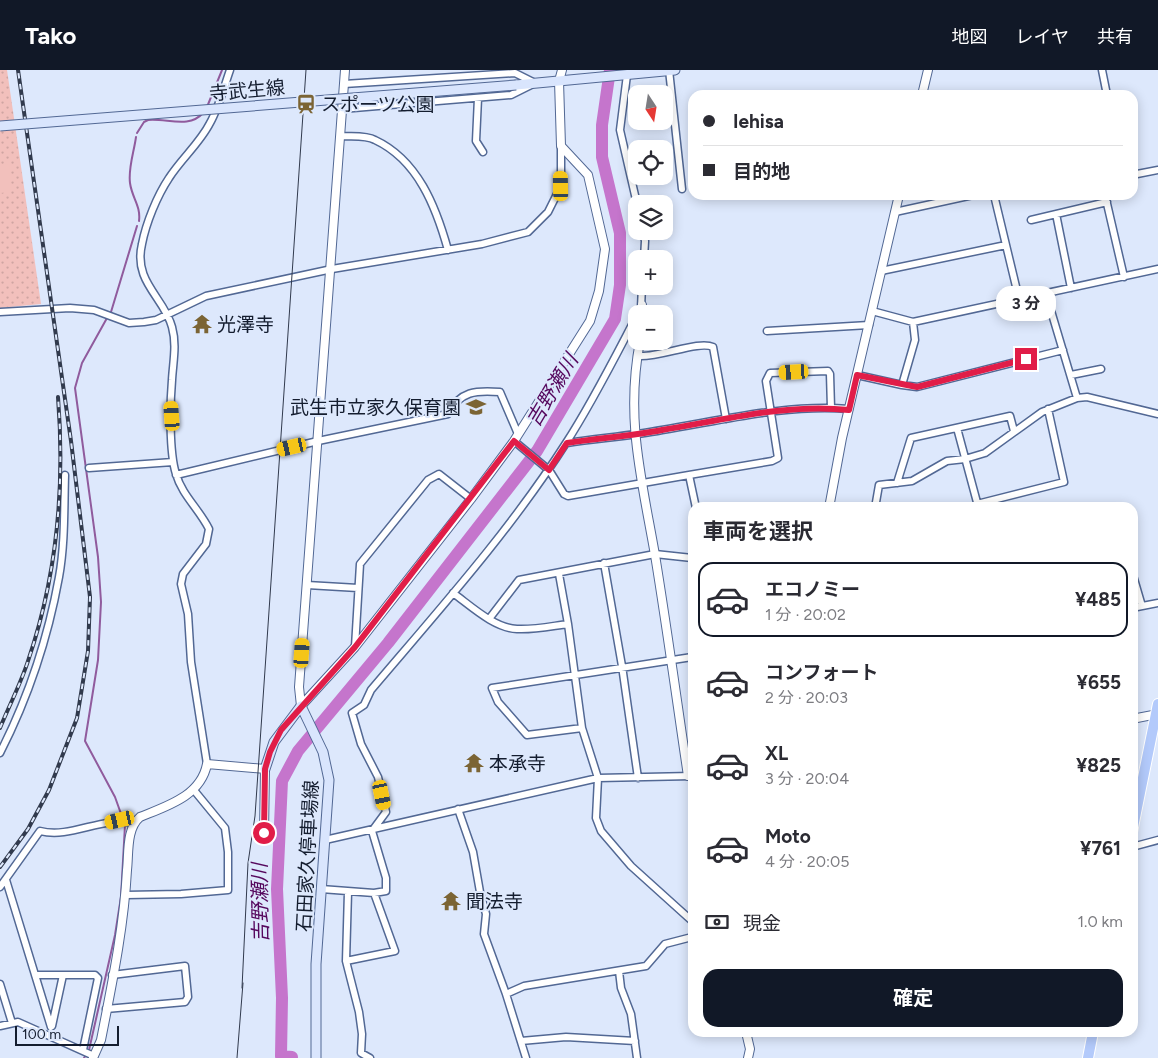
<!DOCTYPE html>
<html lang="ja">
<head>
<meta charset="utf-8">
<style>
  :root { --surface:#fff; --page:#f7f7f7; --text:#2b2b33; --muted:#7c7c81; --line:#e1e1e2; --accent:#111827 }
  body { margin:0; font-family:Figtree,"Noto Sans JP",sans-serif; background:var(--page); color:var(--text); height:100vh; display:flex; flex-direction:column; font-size:19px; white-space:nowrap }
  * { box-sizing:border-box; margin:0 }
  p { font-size:16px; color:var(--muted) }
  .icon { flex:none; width:28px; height:28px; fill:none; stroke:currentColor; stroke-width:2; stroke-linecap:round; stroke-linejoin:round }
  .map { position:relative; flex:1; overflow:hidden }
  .sheet { position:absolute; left:688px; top:432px; width:450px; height:535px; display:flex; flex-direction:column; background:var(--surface); border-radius:15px; box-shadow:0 2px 12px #0003 }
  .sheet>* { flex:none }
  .guide { position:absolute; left:688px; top:20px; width:450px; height:110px; border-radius:15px; box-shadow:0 2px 12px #0003; display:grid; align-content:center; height:110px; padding:0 15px; background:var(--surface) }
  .needle { width:32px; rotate:168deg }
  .controls { position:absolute; left:628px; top:15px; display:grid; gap:10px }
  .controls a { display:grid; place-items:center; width:45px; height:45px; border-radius:10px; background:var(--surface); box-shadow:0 2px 12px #0003; font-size:25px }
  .scale { position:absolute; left:15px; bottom:12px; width:104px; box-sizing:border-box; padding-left:5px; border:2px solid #141d2f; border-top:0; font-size:14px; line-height:18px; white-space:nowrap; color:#141d2f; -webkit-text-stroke:4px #dde8fc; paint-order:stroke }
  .end { position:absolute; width:22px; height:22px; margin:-11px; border:6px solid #e11d48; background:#fff; box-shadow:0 0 0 2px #fff }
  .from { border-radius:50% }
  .bubble { position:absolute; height:35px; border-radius:15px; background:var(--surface); box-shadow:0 2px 12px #0003; font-size:16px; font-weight:700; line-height:35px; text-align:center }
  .car { position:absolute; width:15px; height:30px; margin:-15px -8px; border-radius:6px; box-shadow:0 0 4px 1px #0007; background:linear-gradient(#f5c518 24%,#345 0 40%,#f5c518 0 76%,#345 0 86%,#f5c518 0) }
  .guide b { display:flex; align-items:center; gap:18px; height:48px; font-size:19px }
  .guide b+b { border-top:1px solid var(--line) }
  .guide i { width:12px; height:12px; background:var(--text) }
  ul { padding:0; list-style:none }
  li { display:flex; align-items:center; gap:15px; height:75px; margin:0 10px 8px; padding:0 5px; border:2px solid transparent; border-radius:15px }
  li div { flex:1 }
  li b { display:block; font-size:19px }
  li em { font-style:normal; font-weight:700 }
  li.active { border-color:var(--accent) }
  li>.icon { width:45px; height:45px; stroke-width:1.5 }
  h2 { padding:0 15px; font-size:22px; line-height:60px }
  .pay { display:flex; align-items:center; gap:12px; height:55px; padding:0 15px; font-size:19px }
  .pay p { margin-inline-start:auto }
  .primary-button { display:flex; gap:10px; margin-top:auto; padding:10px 15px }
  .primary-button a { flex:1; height:58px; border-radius:15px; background:var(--accent); color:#fff; font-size:20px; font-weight:700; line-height:58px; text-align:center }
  header { display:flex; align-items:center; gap:30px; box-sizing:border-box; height:70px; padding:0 25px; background:var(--accent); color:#fff }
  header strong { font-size:24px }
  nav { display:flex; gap:28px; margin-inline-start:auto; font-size:18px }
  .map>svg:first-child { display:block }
</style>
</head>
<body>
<header>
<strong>Tako</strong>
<nav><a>地図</a><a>レイヤ</a><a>共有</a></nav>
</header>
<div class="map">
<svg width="1158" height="988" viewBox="0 0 1158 988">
  <defs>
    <pattern id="grass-dots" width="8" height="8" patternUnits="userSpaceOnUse" patternTransform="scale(1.25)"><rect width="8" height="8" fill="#f2c0bc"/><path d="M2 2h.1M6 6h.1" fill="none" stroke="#cfa5a2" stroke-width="1.8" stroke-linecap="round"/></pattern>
  </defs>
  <rect width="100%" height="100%" fill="#dde8fc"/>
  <path fill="url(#grass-dots)" d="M0,0H7L41,234L0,238Z"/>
  <path fill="#f2c0bc" d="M0,87L1,95L9,94L11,122L0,123Z"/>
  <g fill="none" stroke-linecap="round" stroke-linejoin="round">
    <path stroke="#905b9d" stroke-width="2" d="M207,37L222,0
      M137,63L144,52L148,50C167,48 189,59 203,43
      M136,67C134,82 128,98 130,113C132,128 141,136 139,151
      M111,242L137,156
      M84,988L89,980L115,865L121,827L125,755L115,727L85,671L98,590L101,532L98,487L75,318L82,293L107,248"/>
    <path stroke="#c575cc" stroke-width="12" d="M292,987L281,986L282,928L277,819L282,711L298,681L388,573L537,381L615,249L620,215V163L602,87V55L610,0"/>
    <defs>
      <path id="minor" d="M669,0L682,119
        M1102,0L1107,25
        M627,5L620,60L637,134
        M344,14L515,3L535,13
        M478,28L476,71L483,82
        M342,39L511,25L531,15
        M341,66C351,67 366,65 375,70C418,90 436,137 448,180
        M1132,105L1158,100
        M994,125L1019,229
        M1105,125L1124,207
        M895,142L973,125
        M1056,144L1071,218
        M1031,150L1107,132
        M643,161L645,171L644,189
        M881,201L1006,175
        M1046,224L1077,328
        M641,238L642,216
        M872,241L913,252L1158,199
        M0,242L70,238L94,240L129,253L144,252L156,250L206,226L332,199L482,174L528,162L548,142L561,116V76
        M767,261L869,255
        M638,286C659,288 699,270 713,277L726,349
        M857,305L902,315L915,270L913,252
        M1071,305L1101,299
        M902,315L917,317L1063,280
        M957,358L978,436
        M514,371L549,400L564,424L568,426L689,405L696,438
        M567,373C599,368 631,366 662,360C724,350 786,334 849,339
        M89,398L173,392
        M176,405L318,371L448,344C460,321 476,320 500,322L518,364
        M689,405L772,391L778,388L766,311L770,303L828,301L830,304L831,338
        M897,413L911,368L1010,346L1014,361
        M977,434L1064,412L1048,339
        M875,438L879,415L912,411L947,391L965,389L985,383L1042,342L1077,328L1087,327L1158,344
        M604,493L622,596L638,708
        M1132,502L1142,536
        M559,504L568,554L582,658L598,708L596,748L601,761L631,796L692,851
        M307,515L358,518
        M453,523C471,536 494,558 517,559C534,560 552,556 568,554
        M1132,538L1158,533
        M489,549L519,510L655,484L692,488
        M355,577L360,494L428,410L439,404L471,429
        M582,658L527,665L498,632L492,618L692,587
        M0,683C28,628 48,568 59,507C65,474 64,439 65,405
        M207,694L191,592L188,544L181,514L183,504L206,474L209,459C199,439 182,425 176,404C169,382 170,333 172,310C173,292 177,275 172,257C164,227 133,212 142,174C146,153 157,126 169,108C181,89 200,73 210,53C219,37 224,17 230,0
        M458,739L473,782L480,822L486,844L484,864L506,924L526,988
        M325,770L598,708L692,706
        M1132,777L1158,770
        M6,810L51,957
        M0,817L40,761C71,769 102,746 133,753
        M321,819L374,823L386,821V808L372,761L386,742L378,707L361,674L352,643L364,635L371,620C438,541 510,461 566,373C592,333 614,289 636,247
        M348,822L346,891L359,942L362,964L361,983L370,988
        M126,825L181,824L228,820V782L225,758L193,719
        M346,891L395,881L374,823
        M619,901L621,918L631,944L637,988
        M35,905H95L98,908L83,980
        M0,914L12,953
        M506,924L524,916L646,896L665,874L692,867
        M106,939L185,932L188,927L185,896L112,905
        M0,956L18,952L94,986
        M52,956L63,905
        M521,971L566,967L635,971"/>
      <path id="tertiary" d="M922,25L928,0
        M642,235V244
        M640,271C625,349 642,410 655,485C667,558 677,632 688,706
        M829,438L842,368L899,125
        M301,636L355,577L471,429L514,371L590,251L599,221L605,179L588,105L561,76L559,11L562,0
        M301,636L299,617L345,0
        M1132,649L1158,644
        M746,962L750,979L748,988
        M93,988L101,970C112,914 124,857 127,800C129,783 126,759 140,747C167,736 201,726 207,694L265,699L264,763"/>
      <path id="secondary" d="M516,15L675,0
        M265,699L274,672L301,636L323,682L329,710L316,894V988"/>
      <path id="primary" d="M1132,762L1158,634
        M1088,988L1093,962"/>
    </defs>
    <use href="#minor" stroke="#526894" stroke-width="9"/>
    <use href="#tertiary" stroke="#526894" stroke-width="10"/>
    <use href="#secondary" stroke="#526894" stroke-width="11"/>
    <use href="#primary" stroke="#fff" stroke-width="12"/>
    <use href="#minor" stroke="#fff" stroke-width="6"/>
    <use href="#tertiary" stroke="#fff" stroke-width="8"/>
    <use href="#secondary" stroke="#d9e5fd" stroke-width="9"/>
    <use href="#primary" stroke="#b3cafb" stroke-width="10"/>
    <path stroke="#313a4d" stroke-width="1" d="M242,918L248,793L255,746L306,0
      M237,988L243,913"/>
    <defs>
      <path id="rail" d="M0,658C9,636 21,613 28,591C57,506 65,416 58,327
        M0,797L28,759L49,720L77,648L88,581L90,527L71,371L18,0"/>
    </defs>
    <use href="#rail" stroke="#313a4d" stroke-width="4"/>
    <use href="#rail" stroke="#dde8fc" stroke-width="2" stroke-dasharray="5.5" stroke-linecap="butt"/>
    <defs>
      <path id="secondary-bridge" d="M0,56L516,15"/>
    </defs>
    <use href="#secondary-bridge" stroke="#526894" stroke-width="11" stroke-linecap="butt"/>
    <use href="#secondary-bridge" stroke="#d9e5fd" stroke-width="9"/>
  </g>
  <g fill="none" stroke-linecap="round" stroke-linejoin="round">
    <path stroke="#e11d48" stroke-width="6" d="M264,763L265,699L270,682L281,660L355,577L514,371L549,400L567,373C599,368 631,366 662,360C724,350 787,333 849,340L857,305L917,317L1026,289"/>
  </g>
  <defs>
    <symbol id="station-bare" viewBox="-9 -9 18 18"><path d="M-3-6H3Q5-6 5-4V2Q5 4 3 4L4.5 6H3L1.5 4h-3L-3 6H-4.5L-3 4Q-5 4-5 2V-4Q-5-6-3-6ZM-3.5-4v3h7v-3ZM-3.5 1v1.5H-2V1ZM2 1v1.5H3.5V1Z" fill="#7b6434" stroke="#dde8fc" stroke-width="2.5" paint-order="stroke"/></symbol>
    <symbol id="temple-bare" viewBox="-9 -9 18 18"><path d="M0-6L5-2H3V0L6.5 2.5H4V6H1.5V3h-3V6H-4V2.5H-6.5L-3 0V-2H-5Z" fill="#7b6434" stroke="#dde8fc" stroke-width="2.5" paint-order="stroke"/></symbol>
    <symbol id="school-bare" viewBox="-9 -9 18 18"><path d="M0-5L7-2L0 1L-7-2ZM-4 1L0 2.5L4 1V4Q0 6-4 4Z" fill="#7b6434" stroke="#dde8fc" stroke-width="2.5" paint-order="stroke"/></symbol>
  </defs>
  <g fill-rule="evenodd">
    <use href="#station-bare" x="292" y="20" width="28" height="28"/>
    <use href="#temple-bare" x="188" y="240" width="28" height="28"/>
    <use href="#school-bare" x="462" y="323" width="28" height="28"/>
    <use href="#temple-bare" x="460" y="679" width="28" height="28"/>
    <use href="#temple-bare" x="437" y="817" width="28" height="28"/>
  </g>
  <g text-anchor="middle" stroke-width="4" stroke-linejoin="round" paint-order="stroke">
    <g font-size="19" fill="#141d2f" stroke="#dde8fc">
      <text transform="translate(247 20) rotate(-5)" y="7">寺武生線</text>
      <text transform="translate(307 786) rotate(-87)" y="7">石田家久停車場線</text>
    </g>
    <g font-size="19" fill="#141d2f" stroke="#dde8fc" text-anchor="start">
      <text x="321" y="41">スポーツ公園</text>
      <text x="217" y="261">光澤寺</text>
      <text x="461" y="344" text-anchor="end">武生市立家久保育園</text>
      <text x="489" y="700">本承寺</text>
      <text x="466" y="838">聞法寺</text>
    </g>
    <g font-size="20" font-style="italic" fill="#55075d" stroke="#dde8fc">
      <text transform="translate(552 320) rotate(-59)" y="7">吉野瀬川</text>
      <text transform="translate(260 833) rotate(-91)" y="7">吉野瀬川</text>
    </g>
  </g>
</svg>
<div class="controls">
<a><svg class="needle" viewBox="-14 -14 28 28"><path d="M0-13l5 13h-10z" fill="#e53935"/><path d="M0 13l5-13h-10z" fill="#7c7c81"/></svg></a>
<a><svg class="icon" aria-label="locate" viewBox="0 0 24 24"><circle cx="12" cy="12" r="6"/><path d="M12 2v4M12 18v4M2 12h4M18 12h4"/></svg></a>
<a><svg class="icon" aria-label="layers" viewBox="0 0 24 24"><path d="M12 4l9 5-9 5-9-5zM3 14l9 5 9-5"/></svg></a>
<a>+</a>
<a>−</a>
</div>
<div class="scale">100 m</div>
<i class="end from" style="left:264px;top:763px"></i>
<i class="end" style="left:1026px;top:289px"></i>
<div class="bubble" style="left:996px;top:216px;width:60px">3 分</div>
<i class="car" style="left:561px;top:116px;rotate:359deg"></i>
<i class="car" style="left:794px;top:302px;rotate:267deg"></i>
<i class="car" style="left:172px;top:346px;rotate:356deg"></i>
<i class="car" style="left:292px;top:377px;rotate:257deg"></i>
<i class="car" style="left:302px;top:583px;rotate:4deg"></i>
<i class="car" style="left:382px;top:725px;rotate:168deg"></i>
<i class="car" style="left:120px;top:750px;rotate:257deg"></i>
<div class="guide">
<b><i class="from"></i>Iehisa</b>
<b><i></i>目的地</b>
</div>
<section class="sheet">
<h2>車両を選択</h2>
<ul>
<li class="active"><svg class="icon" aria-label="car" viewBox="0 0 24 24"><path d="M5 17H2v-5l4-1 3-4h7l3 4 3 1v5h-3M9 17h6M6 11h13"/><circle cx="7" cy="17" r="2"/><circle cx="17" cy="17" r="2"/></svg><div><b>エコノミー</b><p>1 分 · 20:02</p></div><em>¥485</em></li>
<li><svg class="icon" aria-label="car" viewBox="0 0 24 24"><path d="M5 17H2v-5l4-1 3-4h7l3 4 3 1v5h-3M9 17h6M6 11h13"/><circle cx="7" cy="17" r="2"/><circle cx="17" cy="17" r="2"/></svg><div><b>コンフォート</b><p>2 分 · 20:03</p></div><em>¥655</em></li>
<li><svg class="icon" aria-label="car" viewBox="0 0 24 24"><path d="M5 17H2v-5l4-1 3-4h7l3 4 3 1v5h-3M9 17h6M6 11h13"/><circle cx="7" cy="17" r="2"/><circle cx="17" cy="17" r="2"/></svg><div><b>XL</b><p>3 分 · 20:04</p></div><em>¥825</em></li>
<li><svg class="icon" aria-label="car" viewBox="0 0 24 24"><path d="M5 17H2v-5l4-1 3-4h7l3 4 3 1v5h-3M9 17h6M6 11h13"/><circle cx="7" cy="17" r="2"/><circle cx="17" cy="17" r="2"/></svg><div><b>Moto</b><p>4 分 · 20:05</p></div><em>¥761</em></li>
</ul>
<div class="pay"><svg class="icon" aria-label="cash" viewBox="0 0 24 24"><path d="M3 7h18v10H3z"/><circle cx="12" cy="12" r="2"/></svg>現金<p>1.0 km</p></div>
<div class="primary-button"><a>確定</a></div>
</section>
</div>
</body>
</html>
